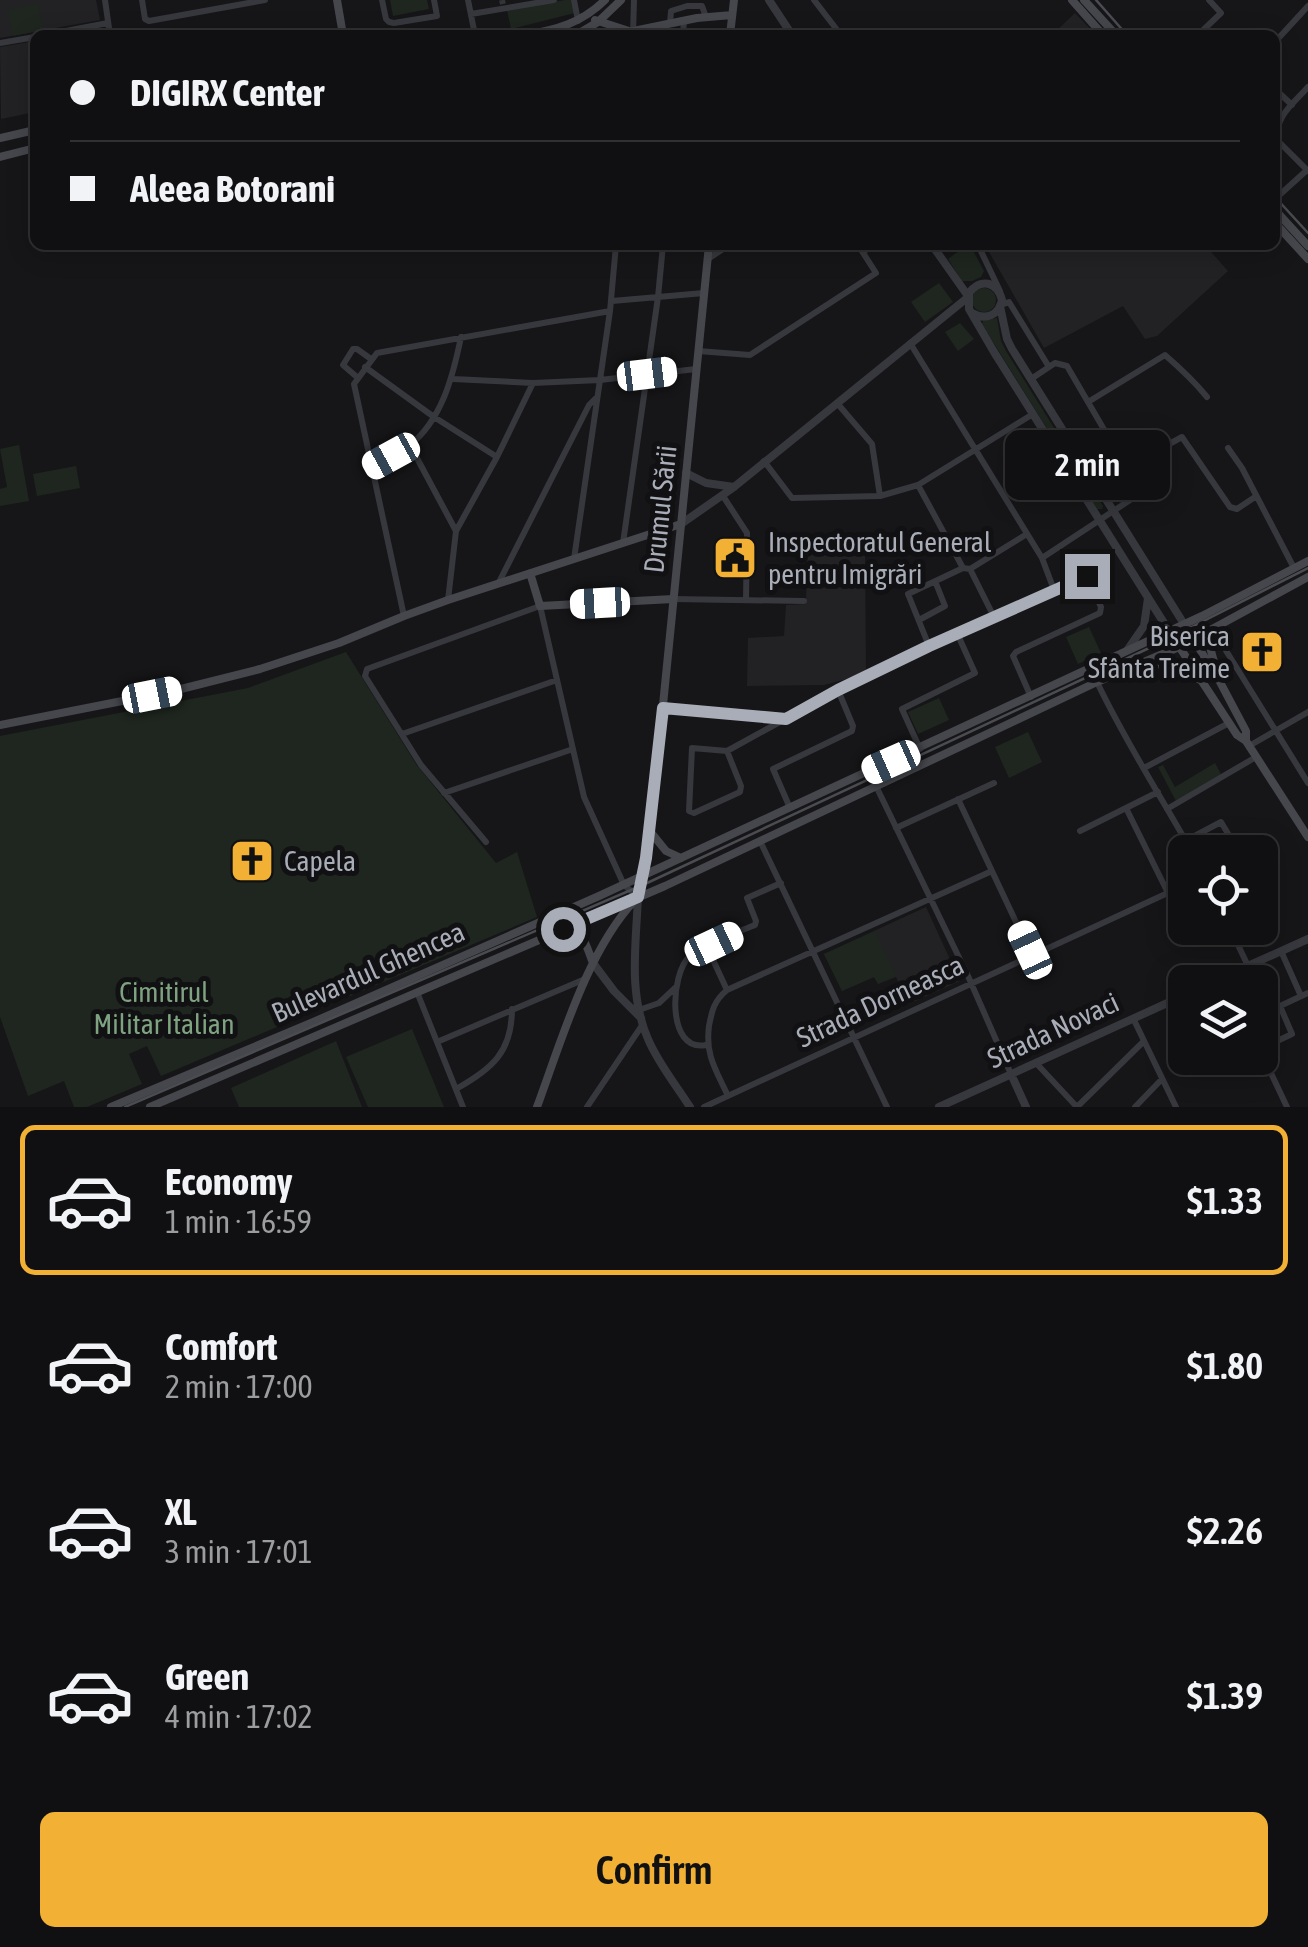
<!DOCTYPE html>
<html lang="en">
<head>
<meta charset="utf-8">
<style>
  :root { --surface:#101012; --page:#1e1e20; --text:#f1f3f6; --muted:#9c9d9f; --line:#303032; --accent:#f2b134 }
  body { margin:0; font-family:"Asap Condensed",sans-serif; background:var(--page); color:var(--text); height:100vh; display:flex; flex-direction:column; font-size:38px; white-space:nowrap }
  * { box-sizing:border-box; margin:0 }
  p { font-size:32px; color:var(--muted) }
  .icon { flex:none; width:55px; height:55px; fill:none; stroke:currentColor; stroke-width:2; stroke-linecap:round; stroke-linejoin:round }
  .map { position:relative; height:1107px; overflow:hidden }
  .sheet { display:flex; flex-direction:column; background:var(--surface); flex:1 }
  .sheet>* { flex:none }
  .hud { position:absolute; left:30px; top:30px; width:1250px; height:220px; border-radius:15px; box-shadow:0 5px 25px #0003,0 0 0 2px var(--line); display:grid; align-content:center; height:220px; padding:0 40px; background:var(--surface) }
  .controls { position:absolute; left:1168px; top:835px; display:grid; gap:20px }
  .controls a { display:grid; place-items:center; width:110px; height:110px; border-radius:15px; background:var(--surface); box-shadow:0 5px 25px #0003,0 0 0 2px var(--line); font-size:50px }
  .end { position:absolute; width:45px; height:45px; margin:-22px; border:12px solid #a8adb8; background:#111; box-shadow:0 0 0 5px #111 }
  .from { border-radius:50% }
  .bubble { position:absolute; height:70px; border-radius:15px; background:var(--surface); box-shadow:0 5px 25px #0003,0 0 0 2px var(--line); font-size:32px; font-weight:600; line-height:70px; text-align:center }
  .car { position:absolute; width:30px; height:60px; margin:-30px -15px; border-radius:12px; box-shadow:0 0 8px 2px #0007; background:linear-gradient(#fff 24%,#345 0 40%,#fff 0 76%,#345 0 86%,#fff 0) }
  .hud b { display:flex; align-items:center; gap:35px; height:95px; font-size:38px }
  .hud b+b { border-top:2px solid var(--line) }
  .hud i { width:25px; height:25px; background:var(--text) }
  ul { padding:18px 0 0; list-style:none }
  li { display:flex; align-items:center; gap:30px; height:150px; margin:0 20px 15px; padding:0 20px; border:5px solid transparent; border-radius:15px }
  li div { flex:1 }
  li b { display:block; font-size:38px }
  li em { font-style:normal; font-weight:600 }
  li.current { border-color:var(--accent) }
  li>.icon { width:90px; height:90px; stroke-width:1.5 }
  .action { display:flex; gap:20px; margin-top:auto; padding:20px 40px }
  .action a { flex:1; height:115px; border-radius:15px; background:var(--accent); color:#111; font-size:40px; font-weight:600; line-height:115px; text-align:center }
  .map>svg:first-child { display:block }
</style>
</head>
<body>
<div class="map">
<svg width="1308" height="1107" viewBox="0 0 1308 1107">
  <rect width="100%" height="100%" fill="#161618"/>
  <path fill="#222225" d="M0,0H96L100,20L0,38Z
    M1075,13L1096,35H1052Z
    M35,41V109L30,110V113L1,119L0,47Z
    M985,245H1205L1228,271L1157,336L1145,339L1123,306L1044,348Z
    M835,544H855L856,551H865L866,674L824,685L747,686L748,638L784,636L786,605L806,604L807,550H834Z
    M926,907L960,981L909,1004L896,977L878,984L874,977L842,991L824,954Z"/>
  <path fill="#1e261f" d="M390,0H427L429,9L393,16Z
    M565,0H572L575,13L511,29L507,10Z
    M38,4L43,30L13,36L8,10Z
    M967,245H970L984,271L981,277L972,281H962L948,259Z
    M939,283L953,302L925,322L911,302Z
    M972 300a12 12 0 1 1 24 0a12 12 0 1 1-24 0Z
    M997,318L1001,341L1006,351L1103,506L1102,509H1097L982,324L983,321Z
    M960,323L974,339L958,351L945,332Z
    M19,445L29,501L0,506V489L7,487L0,449Z
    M76,466L80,488L37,496L33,474Z
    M1089,627L1101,653L1078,664L1066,637Z
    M346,652L416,764L496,863L517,852L537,917L161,1076L147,1046L129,1054L142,1084L87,1107H74L64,1081L28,1096L0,1017V736L248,688Z
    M939,698L949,720L918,734L908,712Z
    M1028,732L1042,762L1009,778L995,747Z
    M1215,763L1222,776L1176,801L1158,767L1163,765L1175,787Z
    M875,931L896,976L878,984L874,977L842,991L824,954Z
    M412,1029L444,1107H368L346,1057Z
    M336,1041L362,1107H239L231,1088Z"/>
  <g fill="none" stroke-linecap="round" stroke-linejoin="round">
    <path stroke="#333438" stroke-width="6" stroke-dasharray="6 3" stroke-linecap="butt" d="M502,0L503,4"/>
    <path stroke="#37383d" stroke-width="6" d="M105,0L110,35
      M142,0L145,19L149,21L265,0
      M382,0L386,19L389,22L394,23L437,16L434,0
      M468,0L475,35
      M574,0L578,21
      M814,0L841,35
      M471,14L554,0
      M670,23L671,11L687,6H702L706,17
      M45,35L108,23
      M633,35L634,0
      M683,35L684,20
      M1198,35L1221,13L1209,0
      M1275,42L1308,6
      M0,43L35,37
      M1308,87C1293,104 1275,116 1277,140L1308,171
      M1275,89L1292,105
      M1275,199L1307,170
      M978,245L1000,291
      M771,248L776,245
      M863,252L873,245
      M708,259L729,245
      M612,301L704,293
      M1001,305L1009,302L1049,367
      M910,343L1042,558L1054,590
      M698,351L750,355L876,273L858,245
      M365,367L434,417L497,457
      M358,378L343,365L353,349H357L371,359
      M453,379L533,383L600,380L696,369
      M1031,379L1055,363L1067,366L1120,457L1126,458L1146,445L1165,477L1042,558
      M1088,402L1165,355C1180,368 1194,381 1207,397
      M837,403L872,444L880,496
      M410,445L456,531
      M1228,448L1242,468L1294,568
      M1151,454L1182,437L1230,507L1237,509L1255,497
      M764,461L792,498L880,496L918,485L1033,414
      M373,466C384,459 398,454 409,446C442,420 453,376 461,337
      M918,485L963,568
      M723,496L747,533L746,600
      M623,543L658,297L663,245
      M574,559L610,311L616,245
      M970,569L1027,534
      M970,569L994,617
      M498,584L589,405L596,398
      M673,599L804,601
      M448,600L456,531L497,457L533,383
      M404,616L354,384L377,353L610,311
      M919,620L945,606L935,581
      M929,646L908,594L963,568L970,569
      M1225,649L1308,783
      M1097,682C1125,741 1160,795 1192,852
      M663,708L786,719
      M402,734L557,680
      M1249,746L1308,712
      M920,749L902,709L975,673L957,633
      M727,751L741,786L740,792L694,813L689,811L692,748L727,751L838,690L929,646L1087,576L1101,607L1100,613L1016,652L1013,656L1031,697
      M1144,768L1229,723
      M876,786L968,976L1011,1074
      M444,793L573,749
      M958,799L1032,956
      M790,808L773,769L852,731L853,726L838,690
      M1126,808L1168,893
      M1167,809L1256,757
      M896,828L994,783
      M1080,831L1158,792
      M760,841L887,1107
      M1185,841L1221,822L1239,852
      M486,842L421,765L365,676L367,669L540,606L584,797L624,885L638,897
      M1260,891L1269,907L1260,912
      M1230,928L1248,966
      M707,947L727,990
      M1281,951L1301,996
      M417,992L463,1107
      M639,1010L659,1003L675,988
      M1133,1018L1176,1107
      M437,1042L585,979
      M706,1045C666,1053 670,973 690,956C702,945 738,932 755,925L756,921L747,898L781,883
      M1260,1049L1292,1034L1280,1006L1308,993
      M1260,1050L1287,1107
      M1036,1063L1077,1107
      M456,1089C492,1069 512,1052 512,1009
      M728,1096C716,1070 705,1055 709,1026C712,1010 714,1001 727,990L992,871
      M587,1107L643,1024
      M704,1107L1185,885
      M1077,1107L1144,1041
      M1135,1107L1162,1079"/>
    <path stroke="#37383d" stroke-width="8" d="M769,0L792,35
      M932,245L968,296
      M1000,306L1007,339L1012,349L1184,624
      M972,313C986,321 999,315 1002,300C997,281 980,278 969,293V309L994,352L1169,631
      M686,473L706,483L734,487
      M681,524L734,487L967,298
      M1128,649L1144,626L1148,598
      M638,897C636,944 628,994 648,1039C658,1063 676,1085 690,1107
      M593,963L614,991L641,1018
      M1212,982L1308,939
      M1011,1074L1026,1107
      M939,1107L1185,995"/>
    <path stroke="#45474d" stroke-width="8" d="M337,0L343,35
      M1072,0L1103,35
      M1084,0L1116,35
      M595,20L629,31
      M525,35C556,30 582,23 605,0
      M576,35L598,22L621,0
      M614,35L697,18L732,15
      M730,35L734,0
      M0,138L35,130
      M0,157L35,148
      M1275,210L1308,246
      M1275,223L1308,259
      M530,573L540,606L673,599
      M1184,624L1220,682L1246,731V741
      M1211,630L1210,647L1217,673
      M1169,631L1237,735L1246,741L1308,837
      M1148,663L1171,666L1200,680
      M0,725L173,691L260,669L339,643L404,616L448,600L681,524
      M649,830L666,851L681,858
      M638,897L645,865L659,745L709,245
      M568,929C585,932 587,949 593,963
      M111,1107L311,1023L599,896L1202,616L1308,561
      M150,1107L665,886L1097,682L1179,647L1308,577
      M537,1107C561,1042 587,951 635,900"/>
    <path stroke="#4a4c52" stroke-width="2.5" d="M1096,0L1127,35
      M1275,197L1308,233
      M125,1107L645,884L1162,642L1308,568"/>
  </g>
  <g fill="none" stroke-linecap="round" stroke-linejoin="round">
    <path stroke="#a8adb8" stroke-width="12" d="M563,929L638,897L646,858L663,708L786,719L838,690L929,646L1087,576"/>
  </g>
  <defs>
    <symbol id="civic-square" viewBox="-11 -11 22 22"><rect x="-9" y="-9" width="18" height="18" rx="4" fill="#f2b134" stroke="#111113"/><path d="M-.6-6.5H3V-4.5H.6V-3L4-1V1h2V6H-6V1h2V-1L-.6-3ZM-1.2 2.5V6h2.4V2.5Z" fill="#111"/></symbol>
    <symbol id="church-square" viewBox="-11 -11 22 22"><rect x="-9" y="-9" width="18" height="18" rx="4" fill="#f2b134" stroke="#111113"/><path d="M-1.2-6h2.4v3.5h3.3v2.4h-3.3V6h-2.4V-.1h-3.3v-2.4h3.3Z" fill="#111"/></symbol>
  </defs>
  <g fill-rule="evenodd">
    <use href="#civic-square" x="710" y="533" width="50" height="50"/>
    <use href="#church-square" x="1237" y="627" width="50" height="50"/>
    <use href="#church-square" x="227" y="836" width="50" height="50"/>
  </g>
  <g text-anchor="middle" stroke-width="10" stroke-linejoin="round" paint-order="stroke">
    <g font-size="28" fill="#a8adb8" stroke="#111113">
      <text transform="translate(660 509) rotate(-84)" y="10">Drumul Sării</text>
      <text transform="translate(368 972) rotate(-24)" y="10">Bulevardul Ghencea</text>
      <text transform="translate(880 1001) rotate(-25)" y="10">Strada Dorneasca</text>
      <text transform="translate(1053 1030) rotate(-25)" y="10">Strada Novaci</text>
    </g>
    <g font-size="28" fill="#a8adb8" stroke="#111113" text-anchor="start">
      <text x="768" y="552">Inspectoratul General<tspan x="768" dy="32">pentru Imigrări</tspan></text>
      <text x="1230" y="646" text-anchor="end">Biserica<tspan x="1230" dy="32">Sfânta Treime</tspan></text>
      <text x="284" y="871">Capela</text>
    </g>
    <g font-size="28" fill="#7fa381" stroke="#111113">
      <text x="164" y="1002">Cimitirul<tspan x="164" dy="32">Militar Italian</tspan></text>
    </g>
  </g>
</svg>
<div class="controls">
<a><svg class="icon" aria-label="locate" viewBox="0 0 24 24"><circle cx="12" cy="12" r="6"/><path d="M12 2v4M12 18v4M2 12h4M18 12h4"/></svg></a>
<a><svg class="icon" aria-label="layers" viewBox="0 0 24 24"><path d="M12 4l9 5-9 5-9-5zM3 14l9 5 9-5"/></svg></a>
</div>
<i class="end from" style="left:563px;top:929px"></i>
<i class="end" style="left:1087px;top:576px"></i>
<div class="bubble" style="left:1005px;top:430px;width:165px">2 min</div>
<i class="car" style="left:647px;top:374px;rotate:83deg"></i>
<i class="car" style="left:391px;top:456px;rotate:241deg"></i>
<i class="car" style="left:600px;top:603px;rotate:267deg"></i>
<i class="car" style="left:152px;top:695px;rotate:79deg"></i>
<i class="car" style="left:891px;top:762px;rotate:246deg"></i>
<i class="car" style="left:714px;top:944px;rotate:65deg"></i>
<i class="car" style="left:1030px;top:950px;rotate:335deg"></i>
<div class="hud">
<b><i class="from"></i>DIGIRX Center</b>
<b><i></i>Aleea Botorani</b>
</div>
</div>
<section class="sheet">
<ul>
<li class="current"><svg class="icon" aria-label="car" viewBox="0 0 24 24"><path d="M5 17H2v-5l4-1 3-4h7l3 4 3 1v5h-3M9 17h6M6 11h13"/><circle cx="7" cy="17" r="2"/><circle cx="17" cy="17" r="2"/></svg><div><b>Economy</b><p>1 min · 16:59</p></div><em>$1.33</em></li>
<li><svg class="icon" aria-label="car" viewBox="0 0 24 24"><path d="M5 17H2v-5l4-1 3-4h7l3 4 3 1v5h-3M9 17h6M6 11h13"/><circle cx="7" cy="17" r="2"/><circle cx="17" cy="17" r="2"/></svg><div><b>Comfort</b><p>2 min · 17:00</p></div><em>$1.80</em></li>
<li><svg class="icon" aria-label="car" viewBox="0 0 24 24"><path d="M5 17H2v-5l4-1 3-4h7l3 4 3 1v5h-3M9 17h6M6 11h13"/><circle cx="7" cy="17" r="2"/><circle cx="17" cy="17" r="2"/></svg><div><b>XL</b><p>3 min · 17:01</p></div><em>$2.26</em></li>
<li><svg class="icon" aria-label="car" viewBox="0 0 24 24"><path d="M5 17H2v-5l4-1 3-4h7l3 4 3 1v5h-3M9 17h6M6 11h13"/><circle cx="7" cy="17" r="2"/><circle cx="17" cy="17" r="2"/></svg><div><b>Green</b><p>4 min · 17:02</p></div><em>$1.39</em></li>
</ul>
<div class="action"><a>Confirm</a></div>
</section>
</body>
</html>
